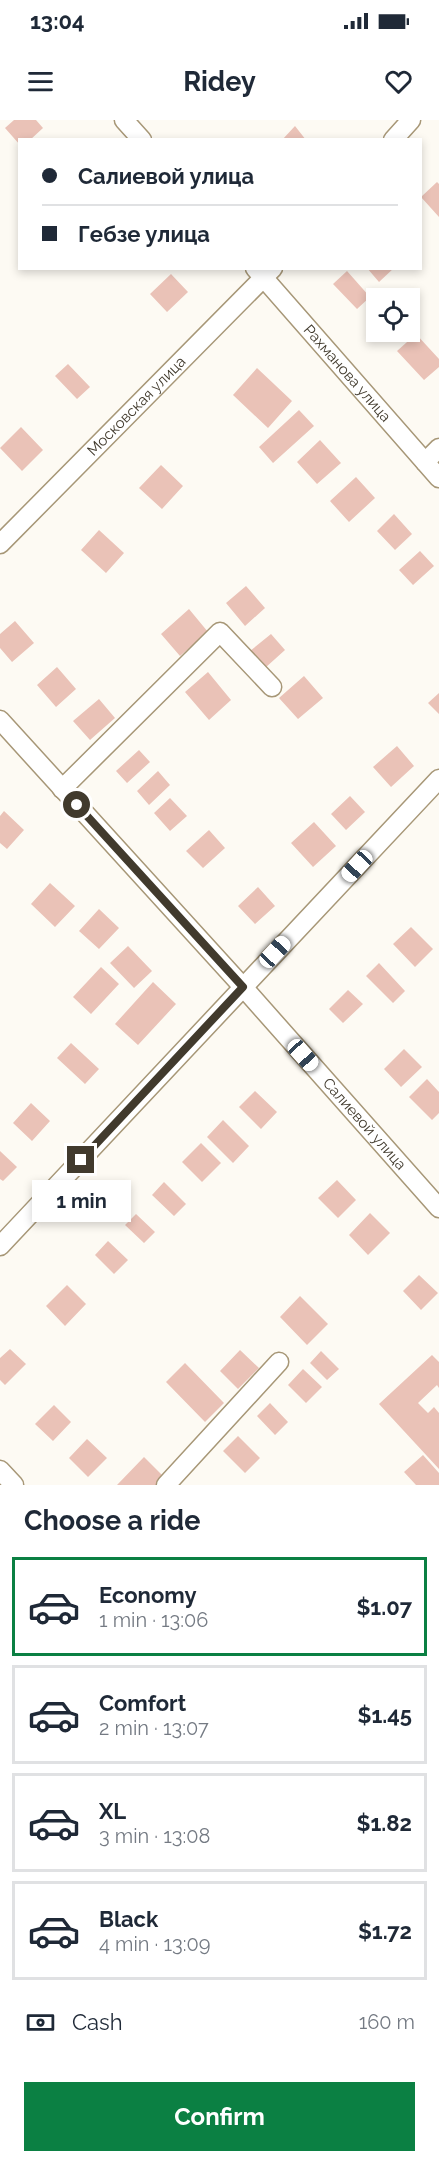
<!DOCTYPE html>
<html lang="en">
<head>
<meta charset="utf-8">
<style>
  :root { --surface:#fff; --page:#f2f2f3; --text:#1f2937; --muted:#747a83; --line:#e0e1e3; --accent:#0b8043 }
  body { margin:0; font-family:Raleway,sans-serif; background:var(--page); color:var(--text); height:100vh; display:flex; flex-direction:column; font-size:22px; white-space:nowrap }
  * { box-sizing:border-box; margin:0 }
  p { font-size:20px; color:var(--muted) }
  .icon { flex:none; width:33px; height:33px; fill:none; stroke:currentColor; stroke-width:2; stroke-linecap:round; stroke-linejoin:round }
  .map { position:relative; height:1365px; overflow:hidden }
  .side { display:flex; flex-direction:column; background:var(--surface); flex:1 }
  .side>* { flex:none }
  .hud { position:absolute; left:18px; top:18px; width:404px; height:132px; border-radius:0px; box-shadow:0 3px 9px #0003; display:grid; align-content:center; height:132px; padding:0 24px; background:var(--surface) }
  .buttons { position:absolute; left:366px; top:168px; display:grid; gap:12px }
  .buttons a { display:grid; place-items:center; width:54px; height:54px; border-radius:0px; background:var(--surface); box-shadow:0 3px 9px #0003; font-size:30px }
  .end { position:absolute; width:27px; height:27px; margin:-14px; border:8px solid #413a2d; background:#fff; box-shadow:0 0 0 3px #fff }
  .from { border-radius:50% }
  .bubble { position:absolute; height:42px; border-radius:0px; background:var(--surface); box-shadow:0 3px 9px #0003; font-size:20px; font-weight:700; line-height:42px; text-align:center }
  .car { position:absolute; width:18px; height:36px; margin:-18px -9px; border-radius:8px; box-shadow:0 0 4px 2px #0007; background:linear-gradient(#fff 24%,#345 0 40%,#fff 0 76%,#345 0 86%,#fff 0) }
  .hud b { display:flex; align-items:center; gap:21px; height:57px; font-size:22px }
  .hud b+b { border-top:2px solid var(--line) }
  .hud i { width:15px; height:15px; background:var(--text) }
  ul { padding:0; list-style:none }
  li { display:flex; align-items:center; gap:18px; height:99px; margin:0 12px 9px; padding:0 12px; border:3px solid var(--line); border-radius:0px }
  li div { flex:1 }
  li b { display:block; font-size:22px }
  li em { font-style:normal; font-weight:700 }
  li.on { border-color:var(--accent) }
  li>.icon { width:54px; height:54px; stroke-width:1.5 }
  h2 { padding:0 24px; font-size:27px; line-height:72px }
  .pay { display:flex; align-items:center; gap:15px; height:66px; padding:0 24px; font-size:22px }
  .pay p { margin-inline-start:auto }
  .primary-button { display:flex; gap:12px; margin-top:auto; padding:12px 24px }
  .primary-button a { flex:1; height:69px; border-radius:0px; background:var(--accent); color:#fff; font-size:24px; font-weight:700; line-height:69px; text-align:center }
  .status { display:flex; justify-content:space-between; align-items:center; height:42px; padding:0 30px; background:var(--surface); direction:ltr }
  .status svg { height:16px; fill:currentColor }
  header { display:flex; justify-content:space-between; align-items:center; height:78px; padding:0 24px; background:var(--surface); font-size:27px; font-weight:700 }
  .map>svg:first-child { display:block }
</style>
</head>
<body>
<div class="status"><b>13:04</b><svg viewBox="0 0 49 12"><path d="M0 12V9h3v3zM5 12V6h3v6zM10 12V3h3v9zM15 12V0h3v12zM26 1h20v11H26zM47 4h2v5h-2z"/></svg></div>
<header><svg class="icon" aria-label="menu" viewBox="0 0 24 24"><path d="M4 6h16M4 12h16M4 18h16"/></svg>Ridey<svg class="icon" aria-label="heart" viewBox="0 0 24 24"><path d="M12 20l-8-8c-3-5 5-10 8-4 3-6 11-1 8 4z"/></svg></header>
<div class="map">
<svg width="439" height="1365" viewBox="0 0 439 1365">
  <rect width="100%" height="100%" fill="#fdfaf3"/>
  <path fill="#eac2b7" d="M14,0H36L43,8L30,20H20V25L5,8Z
    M295,6L306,20H282Z
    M437,62L439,64V97L421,77Z
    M367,148H394L379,162Z
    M347,151L370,177L357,189L333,164Z
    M171,154L188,172L167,192L150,174Z
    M416,214L439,239V247L424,260L397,231Z
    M68,244L90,267L77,279L55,256Z
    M257,248L292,281L268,308L233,275Z
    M299,290L314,306L273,343L259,327Z
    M21,307L43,330L22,351L0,328Z
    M320,320L341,343L317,364L297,342Z
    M161,345L183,366L162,389L139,368Z
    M356,357L375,378L349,402L330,381Z
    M394,394L412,414L395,430L377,411Z
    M99,410L124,433L106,453L81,430Z
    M420,431L434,446L413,465L399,450Z
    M246,466L265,488L245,506L226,483Z
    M189,489L208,512L180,536L161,514Z
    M15,501L34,523L12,542L0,528V514Z
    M271,514L285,530L265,548L250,531Z
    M57,547L76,569L56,587L37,565Z
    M208,552L231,580L209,600L185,572Z
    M304,556L323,578L298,599L279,578Z
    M439,573V594L428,583Z
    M99,579L115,598L90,620L73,601Z
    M397,626L414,646L391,667L373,647Z
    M139,630L150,642L127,663L116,651Z
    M158,651L170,665L149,685L137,671Z
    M350,676L365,692L346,710L331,694Z
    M170,678L187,696L170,711L154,693Z
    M4,691L24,710L7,729L0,723V696Z
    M314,702L336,726L313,747L291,723Z
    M209,710L225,728L203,748L186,731Z
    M50,763L75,786L55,807L31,784Z
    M258,767L275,786L255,804L238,786Z
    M99,789L119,808L99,829L79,811Z
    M411,807L433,829L415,847L393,824Z
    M128,826L152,851L134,868L110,843Z
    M379,843L405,871L393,883L366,856Z
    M101,847L119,864L91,894L73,877Z
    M153,862L176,884L138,925L115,904Z
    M348,870L363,884L343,903L329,889Z
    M71,923L99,949L85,964L57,938Z
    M404,929L422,947L401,967L384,949Z
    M427,959L439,972V993L432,1000L409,977Z
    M255,971L277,992L261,1009L239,987Z
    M31,983L50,1001L32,1021L13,1003Z
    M223,1000L249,1026L233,1043L207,1017Z
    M201,1023L221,1043L202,1062L182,1042Z
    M0,1031L17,1047L3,1061L0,1059Z
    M337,1060L356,1080L338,1098L318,1078Z
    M164,1062L186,1084L174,1096L152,1075Z
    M370,1093L390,1113L368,1135L349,1115Z
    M136,1094L155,1112L144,1123L125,1105Z
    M108,1121L128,1140L114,1154L95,1135Z
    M419,1155L438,1173L421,1190L403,1171Z
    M67,1165L86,1184L65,1206L46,1186Z
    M300,1176L328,1204L307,1225L280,1197Z
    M10,1229L26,1244L5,1265L0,1260V1238Z
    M240,1230L259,1248L238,1269L220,1251Z
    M321,1231L339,1249L327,1260L310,1243Z
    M432,1235L439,1242V1268L437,1265L418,1283L428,1293L434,1287L439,1293V1349L379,1284Z
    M185,1243L224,1283L205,1302L166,1262Z
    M303,1249L322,1267L306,1283L288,1265Z
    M270,1283L288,1302L275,1315L257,1296Z
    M54,1285L71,1302L53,1321L35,1304Z
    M238,1316L260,1338L245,1353L223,1331Z
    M87,1319L107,1338L88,1357L69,1338Z
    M423,1335L439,1353V1365H416L404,1352Z
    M144,1337L166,1359L160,1365H117Z"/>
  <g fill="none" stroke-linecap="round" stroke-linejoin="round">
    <defs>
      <g id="minor">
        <path d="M124,0L142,20"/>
        <path d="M393,20L411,0"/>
        <path id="s1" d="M255,148L439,358"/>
        <path d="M425,342L439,328"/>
        <path id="s2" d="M0,424L273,148"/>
        <path id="s3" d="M0,600L243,867L439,1088"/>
        <path d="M62,669L220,512L272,567"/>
        <path d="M0,1126L439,659"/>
        <path d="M0,1350L14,1365"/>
        <path d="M166,1365L279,1242"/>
      </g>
    </defs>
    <use href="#minor" stroke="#a79777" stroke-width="21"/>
    <use href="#minor" stroke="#fff" stroke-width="18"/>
  </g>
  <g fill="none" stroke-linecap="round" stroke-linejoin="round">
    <path stroke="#413a2d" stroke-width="8" d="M77,685L243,867L81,1040"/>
  </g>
  <g text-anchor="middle" stroke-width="6" stroke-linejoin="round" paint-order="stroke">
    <g font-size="15" fill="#413a2d" stroke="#fff">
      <text dy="5" stroke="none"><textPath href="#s1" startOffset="140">Рахманова улица</textPath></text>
      <text dy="5" stroke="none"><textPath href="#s2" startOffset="194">Московская улица</textPath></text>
      <text dy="5" stroke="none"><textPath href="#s3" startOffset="544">Салиевой улица</textPath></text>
    </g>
  </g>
</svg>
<div class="buttons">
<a><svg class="icon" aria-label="locate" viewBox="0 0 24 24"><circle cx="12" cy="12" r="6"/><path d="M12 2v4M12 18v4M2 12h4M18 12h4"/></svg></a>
</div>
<i class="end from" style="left:77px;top:685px"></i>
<i class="end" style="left:81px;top:1040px"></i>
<div class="bubble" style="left:32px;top:1060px;width:99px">1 min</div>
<i class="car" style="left:357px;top:746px;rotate:223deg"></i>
<i class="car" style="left:275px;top:832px;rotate:43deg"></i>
<i class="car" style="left:303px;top:935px;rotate:138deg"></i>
<div class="hud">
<b><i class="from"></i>Салиевой улица</b>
<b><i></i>Гебзе улица</b>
</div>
</div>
<section class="side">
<h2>Choose a ride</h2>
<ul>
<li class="on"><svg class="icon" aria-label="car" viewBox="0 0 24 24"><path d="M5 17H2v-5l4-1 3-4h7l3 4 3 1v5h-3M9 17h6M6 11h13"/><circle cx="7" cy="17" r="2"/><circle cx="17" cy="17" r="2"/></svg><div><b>Economy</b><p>1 min · 13:06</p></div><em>$1.07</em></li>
<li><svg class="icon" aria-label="car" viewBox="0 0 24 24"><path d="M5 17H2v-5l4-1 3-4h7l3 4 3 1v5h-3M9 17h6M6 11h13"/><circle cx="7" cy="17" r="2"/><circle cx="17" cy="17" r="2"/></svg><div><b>Comfort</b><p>2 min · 13:07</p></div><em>$1.45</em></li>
<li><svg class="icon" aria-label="car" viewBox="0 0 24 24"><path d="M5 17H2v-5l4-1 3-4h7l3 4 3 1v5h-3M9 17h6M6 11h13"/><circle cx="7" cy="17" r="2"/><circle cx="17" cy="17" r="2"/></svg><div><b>XL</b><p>3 min · 13:08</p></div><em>$1.82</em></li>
<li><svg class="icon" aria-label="car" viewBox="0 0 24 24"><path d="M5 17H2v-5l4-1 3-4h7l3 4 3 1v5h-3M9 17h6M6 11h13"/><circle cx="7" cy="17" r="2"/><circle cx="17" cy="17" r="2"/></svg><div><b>Black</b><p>4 min · 13:09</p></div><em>$1.72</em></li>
</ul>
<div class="pay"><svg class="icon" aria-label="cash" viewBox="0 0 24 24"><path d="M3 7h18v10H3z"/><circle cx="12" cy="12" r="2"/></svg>Cash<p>160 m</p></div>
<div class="primary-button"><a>Confirm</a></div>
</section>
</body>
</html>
